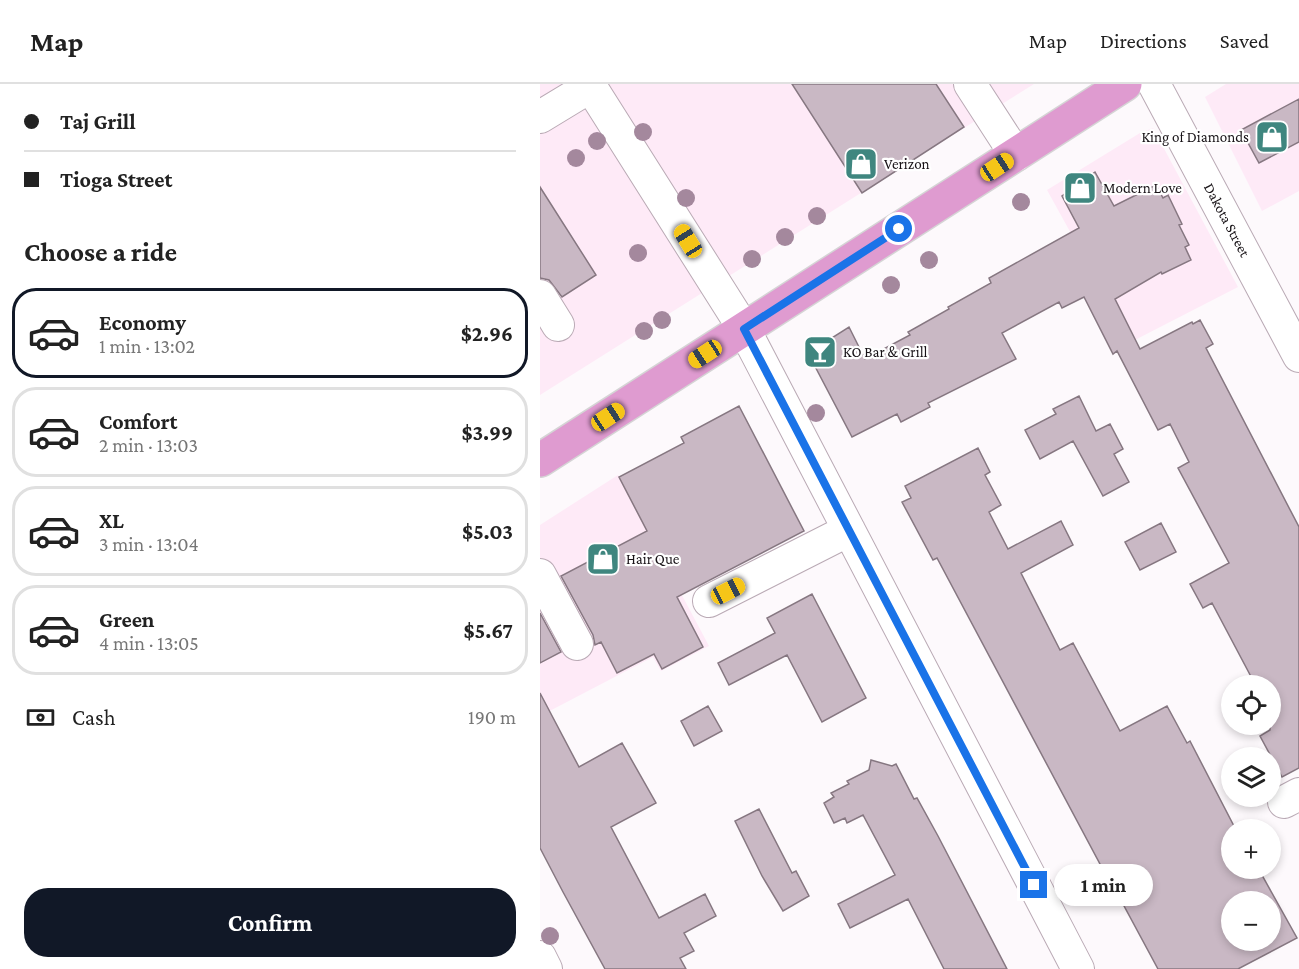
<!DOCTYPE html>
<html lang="en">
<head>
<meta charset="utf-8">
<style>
  :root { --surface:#fff; --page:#f2f2f2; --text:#222; --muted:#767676; --line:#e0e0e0; --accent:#111827 }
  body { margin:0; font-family:"Crimson Pro",serif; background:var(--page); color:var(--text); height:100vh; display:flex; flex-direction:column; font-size:22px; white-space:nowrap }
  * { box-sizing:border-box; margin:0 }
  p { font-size:20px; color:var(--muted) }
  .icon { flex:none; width:33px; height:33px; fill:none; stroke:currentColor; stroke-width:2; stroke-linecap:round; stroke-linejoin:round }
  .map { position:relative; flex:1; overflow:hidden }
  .side { display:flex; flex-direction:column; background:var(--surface); width:540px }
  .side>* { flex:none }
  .guide { display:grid; align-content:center; height:132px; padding:0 24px; background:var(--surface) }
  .tools { position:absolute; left:681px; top:591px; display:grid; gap:12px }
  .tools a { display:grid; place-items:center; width:60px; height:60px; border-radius:50%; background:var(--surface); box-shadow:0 3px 9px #0003; font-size:30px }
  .end { position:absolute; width:27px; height:27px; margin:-14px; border:8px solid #1a73e8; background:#fff; box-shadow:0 0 0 3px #fff }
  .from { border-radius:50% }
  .bubble { position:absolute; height:42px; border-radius:21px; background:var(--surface); box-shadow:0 3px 9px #0003; font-size:20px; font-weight:700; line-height:42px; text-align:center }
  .car { position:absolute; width:18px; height:36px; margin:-18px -9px; border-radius:8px; box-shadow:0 0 4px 2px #0007; background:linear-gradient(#f5c518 24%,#345 0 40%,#f5c518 0 76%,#345 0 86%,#f5c518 0) }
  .guide b { display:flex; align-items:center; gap:21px; height:57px; font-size:22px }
  .guide b+b { border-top:2px solid var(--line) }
  .guide i { width:15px; height:15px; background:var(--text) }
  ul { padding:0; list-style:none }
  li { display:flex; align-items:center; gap:18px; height:90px; margin:0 12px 9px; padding:0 12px; border:3px solid var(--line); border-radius:24px }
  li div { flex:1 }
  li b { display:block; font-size:22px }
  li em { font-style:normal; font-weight:700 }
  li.selected { border-color:var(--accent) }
  li>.icon { width:54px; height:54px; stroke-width:1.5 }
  h2 { padding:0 24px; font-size:27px; line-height:72px }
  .pay { display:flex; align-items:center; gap:15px; height:66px; padding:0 24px; font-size:22px }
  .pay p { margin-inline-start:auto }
  .action { display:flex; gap:12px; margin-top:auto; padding:12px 24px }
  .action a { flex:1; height:69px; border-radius:24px; background:var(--accent); color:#fff; font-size:24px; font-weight:700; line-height:69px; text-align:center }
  header { display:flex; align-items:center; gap:36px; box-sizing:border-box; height:84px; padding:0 30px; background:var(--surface); border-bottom:2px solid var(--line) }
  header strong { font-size:28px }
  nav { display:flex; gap:33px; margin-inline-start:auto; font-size:21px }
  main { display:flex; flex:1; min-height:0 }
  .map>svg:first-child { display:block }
</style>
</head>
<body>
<header>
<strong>Map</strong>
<nav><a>Map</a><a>Directions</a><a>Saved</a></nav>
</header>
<main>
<section class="side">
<div class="guide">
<b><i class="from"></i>Taj Grill</b>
<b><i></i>Tioga Street</b>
</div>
<h2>Choose a ride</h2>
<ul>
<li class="selected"><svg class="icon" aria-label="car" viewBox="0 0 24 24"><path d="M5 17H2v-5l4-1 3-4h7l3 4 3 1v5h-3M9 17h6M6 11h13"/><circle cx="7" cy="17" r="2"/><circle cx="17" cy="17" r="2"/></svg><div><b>Economy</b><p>1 min · 13:02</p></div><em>$2.96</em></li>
<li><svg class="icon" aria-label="car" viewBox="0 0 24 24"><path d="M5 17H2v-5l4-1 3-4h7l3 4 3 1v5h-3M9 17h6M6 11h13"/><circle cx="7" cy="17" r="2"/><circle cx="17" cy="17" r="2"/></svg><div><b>Comfort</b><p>2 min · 13:03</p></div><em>$3.99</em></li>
<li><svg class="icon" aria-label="car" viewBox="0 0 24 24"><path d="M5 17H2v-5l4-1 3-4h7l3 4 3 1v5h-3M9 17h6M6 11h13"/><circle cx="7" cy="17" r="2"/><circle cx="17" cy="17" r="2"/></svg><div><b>XL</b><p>3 min · 13:04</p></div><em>$5.03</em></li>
<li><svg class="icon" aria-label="car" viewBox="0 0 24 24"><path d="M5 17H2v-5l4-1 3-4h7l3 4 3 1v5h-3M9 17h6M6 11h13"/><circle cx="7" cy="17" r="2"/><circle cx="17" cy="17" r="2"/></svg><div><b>Green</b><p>4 min · 13:05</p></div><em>$5.67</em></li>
</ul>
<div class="pay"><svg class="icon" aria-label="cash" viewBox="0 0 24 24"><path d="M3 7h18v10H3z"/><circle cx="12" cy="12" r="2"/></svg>Cash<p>190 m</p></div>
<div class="action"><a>Confirm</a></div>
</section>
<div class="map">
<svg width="759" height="885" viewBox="0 0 759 885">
  <rect width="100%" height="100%" fill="#fdf9fc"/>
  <path fill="#feeaf7" d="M0,0H494L0,311Z
    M686,0H759V107L722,127L665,13Z
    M613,44L698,203L591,258L507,106L600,49Z
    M78,391L169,562L121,587L113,573L0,632V441Z"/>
  <path fill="#c9b8c4" stroke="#867781" stroke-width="1.5" fill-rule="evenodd" d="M252,0H396L424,43L322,109Z
    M759,15V58L719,79L701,46Z
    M555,88L574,122L616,101L623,114L628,111L642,140L639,141L649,161L645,163L651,176L622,190L621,188L575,215L600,265L652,238L653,240L660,236L673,260L666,264L759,443V684L742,693L720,652L730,646V602H716L672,519L663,524L650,500L689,479L638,384L649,378L630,340L618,346L577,267L573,270L544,213L522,224L519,218L462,249L476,275L388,319L390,323L361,338L357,330L312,353L268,269L309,243L325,275L370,251L368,248L409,225L408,223L451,199L449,194L539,144L522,112Z
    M0,103L56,191L22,213L9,196L0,194Z
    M539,312L556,347L570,340L583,365L574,370L589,398L563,412L533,357L500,375L485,346L516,330L513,325Z
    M199,322L264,447L137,513L163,563L122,585L114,570L77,589L61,558L55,561L53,551L21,492L107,447L79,393L144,359L141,353Z
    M438,364L450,388L445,391L461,421L449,428L468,465L521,437L533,461L481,489L520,566L533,559L580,647L627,622L647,659L650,657L696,746H692V784H718L757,854L698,885H618L577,809L574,810L559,783L561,782L397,474L393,476L362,418L371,414L365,402ZM692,818H730V856H692Z
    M621,439L636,468L600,486L585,458Z
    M272,510L326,614L282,638L247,571L189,601L178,579L235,549L227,534Z
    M0,529L21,568L0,579Z
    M0,609L39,683L82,659L116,719L71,743L119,834L165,810L176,832L144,849L154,867L140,874L146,885H65L23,808L0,764Z
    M168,622L182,647L154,662L141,637Z
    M331,676L352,682L356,680L374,715L377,714L398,752L467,885H404L368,815L310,844L298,820L355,791L323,731L307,739L305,734L294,739L284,719L294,713L291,709L309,700L307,697L329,686Z
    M219,725L252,789L256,787L269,812L243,827L222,792L195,737Z"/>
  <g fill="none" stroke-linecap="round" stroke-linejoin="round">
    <defs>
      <path id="minor" d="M49,0L204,245L538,885
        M430,0L476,71
        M614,0L759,272
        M0,33L51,2
        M0,212L18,241
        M0,491L37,560
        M169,517L309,446
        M744,718L759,710
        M0,873L6,885"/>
      <path id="major" d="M0,376L585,0"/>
    </defs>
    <use href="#minor" stroke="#baaab5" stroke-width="34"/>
    <use href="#major" stroke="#d5d4d5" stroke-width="36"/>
    <use href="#minor" stroke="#fff" stroke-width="32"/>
    <use href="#major" stroke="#df9bd0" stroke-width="33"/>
  </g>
  <g fill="#a4889d">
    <circle cx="103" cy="48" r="9"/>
    <circle cx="57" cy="57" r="9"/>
    <circle cx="36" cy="74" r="9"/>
    <circle cx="146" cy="114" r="9"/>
    <circle cx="481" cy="118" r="9"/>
    <circle cx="277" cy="132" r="9"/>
    <circle cx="245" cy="153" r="9"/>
    <circle cx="98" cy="169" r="9"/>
    <circle cx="212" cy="175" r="9"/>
    <circle cx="389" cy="176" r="9"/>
    <circle cx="351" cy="201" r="9"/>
    <circle cx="122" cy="236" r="9"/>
    <circle cx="104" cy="247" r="9"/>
    <circle cx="276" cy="329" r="9"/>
    <circle cx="10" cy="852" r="9"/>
  </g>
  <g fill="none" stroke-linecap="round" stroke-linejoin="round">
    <path stroke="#1a73e8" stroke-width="8" d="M359,145L204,245L494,801"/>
  </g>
  <defs>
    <symbol id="shop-square" viewBox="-11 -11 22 22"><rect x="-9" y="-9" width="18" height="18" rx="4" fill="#3f867f" stroke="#fff"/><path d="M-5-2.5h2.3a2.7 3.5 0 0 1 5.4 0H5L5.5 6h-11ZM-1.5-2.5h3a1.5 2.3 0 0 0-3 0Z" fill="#fff"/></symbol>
    <symbol id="bar-square" viewBox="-11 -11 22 22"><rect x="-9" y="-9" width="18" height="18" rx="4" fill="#3f867f" stroke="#fff"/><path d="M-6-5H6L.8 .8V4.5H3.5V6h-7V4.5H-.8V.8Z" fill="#fff"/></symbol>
  </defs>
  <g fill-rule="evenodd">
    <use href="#shop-square" x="713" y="34" width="38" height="38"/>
    <use href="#shop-square" x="302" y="61" width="38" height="38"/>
    <use href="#shop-square" x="521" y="85" width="38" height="38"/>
    <use href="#bar-square" x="261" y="249" width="38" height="38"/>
    <use href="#shop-square" x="44" y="456" width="38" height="38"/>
  </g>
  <g text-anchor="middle" stroke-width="4.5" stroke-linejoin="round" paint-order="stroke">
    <g font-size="15" fill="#171216" stroke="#fff" text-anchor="start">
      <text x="709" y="58" text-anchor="end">King of Diamonds</text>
      <text x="344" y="85">Verizon</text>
      <text x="563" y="109">Modern Love</text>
      <text x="303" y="273">KO Bar &amp; Grill</text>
      <text x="86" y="480">Hair Que</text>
    </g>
    <g font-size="15" fill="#171216" stroke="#fff">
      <text transform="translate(687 136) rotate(62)" y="5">Dakota Street</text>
    </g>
  </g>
</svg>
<div class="tools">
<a><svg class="icon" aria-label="locate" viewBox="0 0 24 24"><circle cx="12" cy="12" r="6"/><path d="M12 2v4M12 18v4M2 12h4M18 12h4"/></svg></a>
<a><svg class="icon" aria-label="layers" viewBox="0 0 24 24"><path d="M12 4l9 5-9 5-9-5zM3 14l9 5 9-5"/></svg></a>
<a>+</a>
<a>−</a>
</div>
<i class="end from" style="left:359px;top:145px"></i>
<i class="end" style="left:494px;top:801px"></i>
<div class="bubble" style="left:514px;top:780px;width:99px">1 min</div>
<i class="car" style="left:457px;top:83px;rotate:57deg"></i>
<i class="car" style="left:148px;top:157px;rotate:328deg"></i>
<i class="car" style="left:165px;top:270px;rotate:237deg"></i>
<i class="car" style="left:68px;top:333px;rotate:57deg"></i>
<i class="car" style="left:188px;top:507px;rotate:63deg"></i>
</div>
</main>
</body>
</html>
